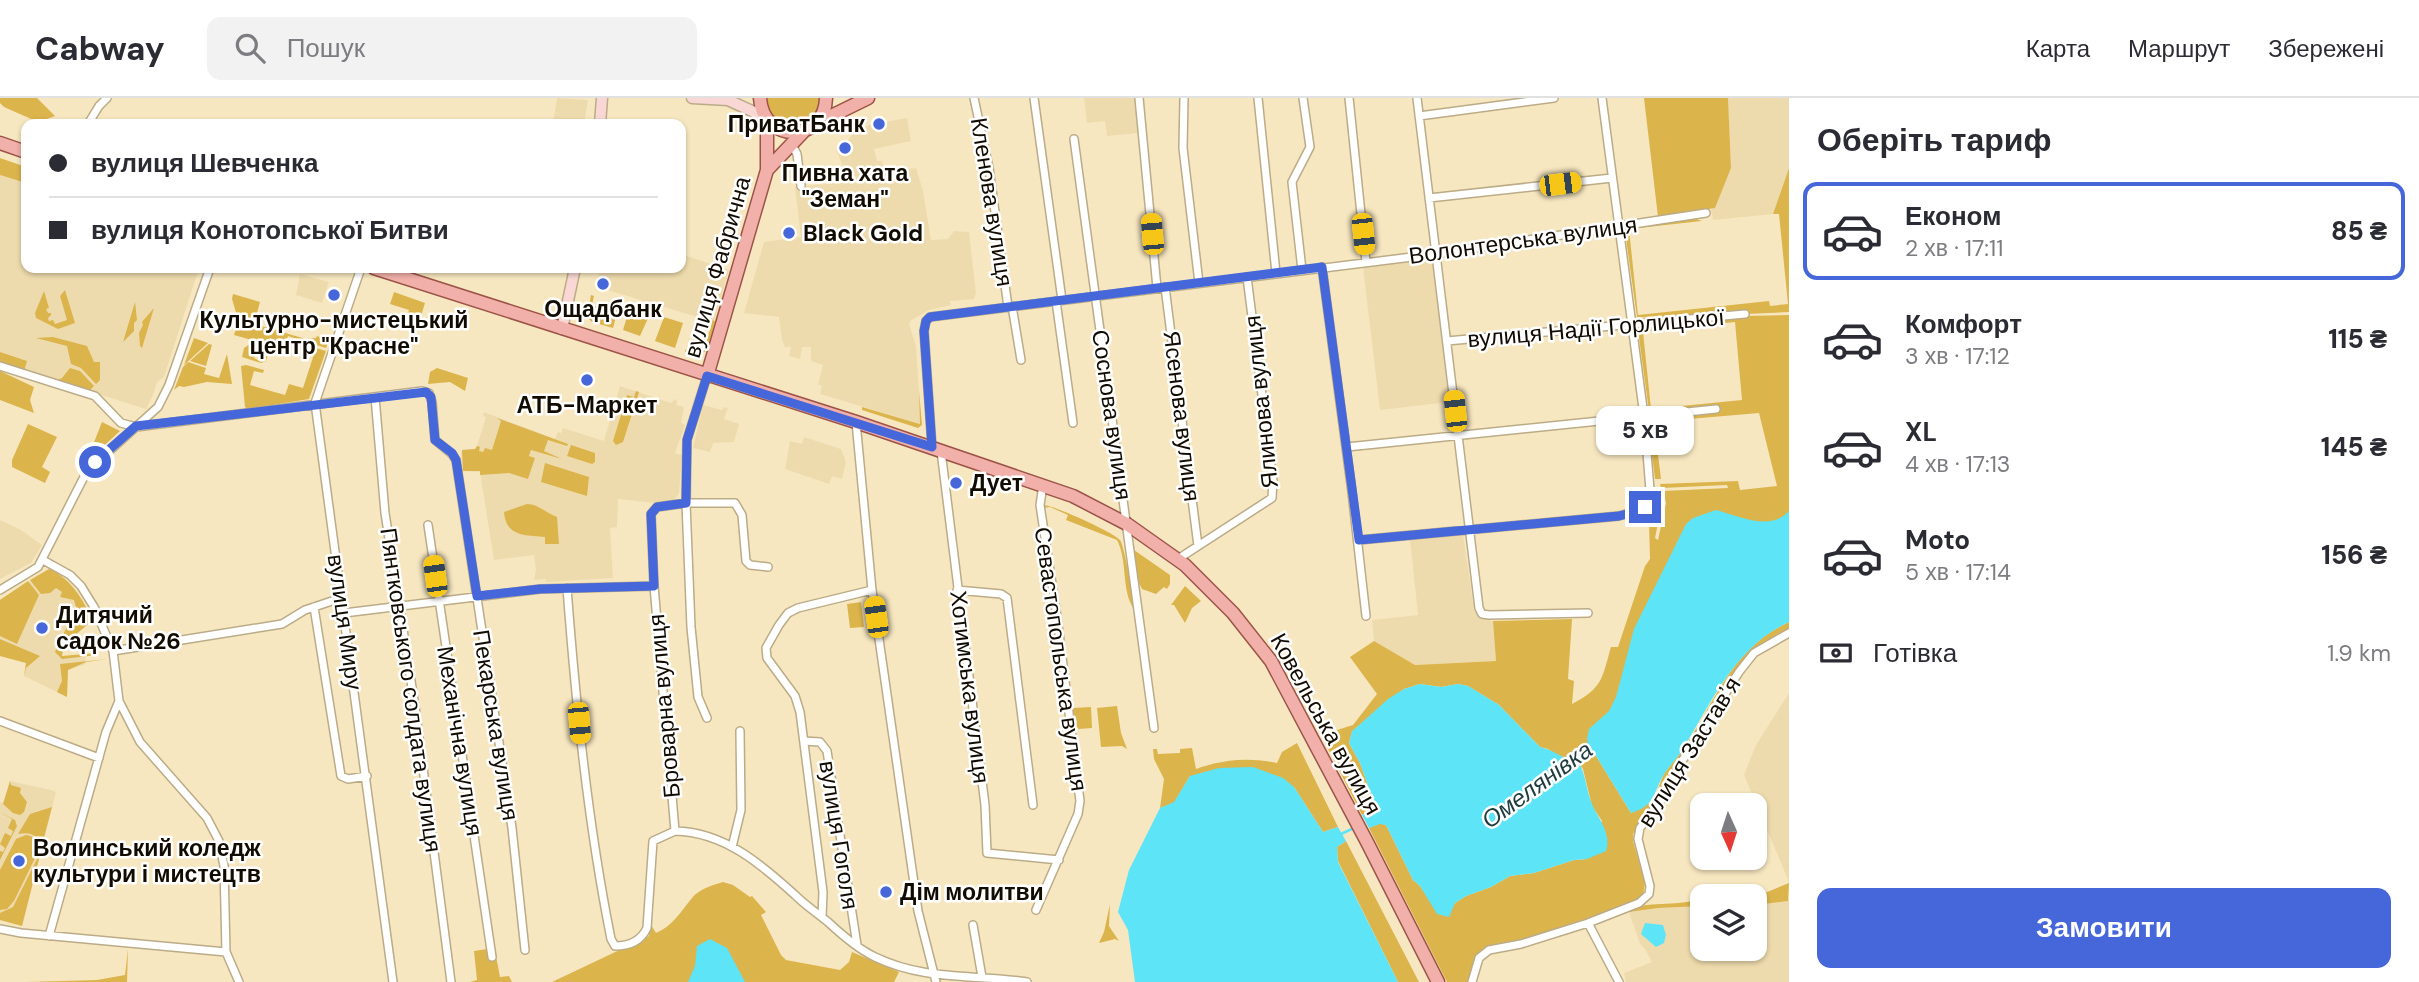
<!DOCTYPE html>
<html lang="uk">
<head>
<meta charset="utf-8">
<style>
  :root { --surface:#fff; --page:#f2f2f3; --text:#2b2b33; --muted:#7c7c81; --line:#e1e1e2; --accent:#4567da }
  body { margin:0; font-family:"DM Sans",sans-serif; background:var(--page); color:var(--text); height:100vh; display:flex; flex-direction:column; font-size:26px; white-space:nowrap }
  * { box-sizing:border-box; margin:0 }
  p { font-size:23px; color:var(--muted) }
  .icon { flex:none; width:38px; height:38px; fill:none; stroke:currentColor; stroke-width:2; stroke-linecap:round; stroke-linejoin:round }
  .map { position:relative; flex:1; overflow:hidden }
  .panel { display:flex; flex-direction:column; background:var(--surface); width:630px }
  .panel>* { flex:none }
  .guide { position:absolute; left:21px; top:21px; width:665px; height:154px; border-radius:14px; box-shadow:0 2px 5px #0004; display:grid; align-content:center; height:154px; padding:0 28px; background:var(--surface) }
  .needle { width:46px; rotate:177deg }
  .fabs { position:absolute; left:1690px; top:695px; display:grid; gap:14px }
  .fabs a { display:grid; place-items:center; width:77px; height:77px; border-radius:14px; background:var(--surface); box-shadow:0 2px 5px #0004; font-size:35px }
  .end { position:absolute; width:32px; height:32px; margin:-16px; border:9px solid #4567da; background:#fff; box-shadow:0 0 0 4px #fff }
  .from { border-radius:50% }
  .bubble { position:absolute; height:49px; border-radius:14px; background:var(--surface); box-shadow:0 2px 5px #0004; font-size:23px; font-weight:800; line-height:49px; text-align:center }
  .car { position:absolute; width:21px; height:42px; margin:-21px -10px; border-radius:9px; box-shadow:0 0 5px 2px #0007; background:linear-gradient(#f5c518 24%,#345 0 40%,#f5c518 0 76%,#345 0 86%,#f5c518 0) }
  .guide b { display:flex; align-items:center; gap:24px; height:66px; font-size:26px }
  .guide b+b { border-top:2px solid var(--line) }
  .guide i { width:18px; height:18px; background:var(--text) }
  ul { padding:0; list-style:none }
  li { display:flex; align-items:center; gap:21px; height:98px; margin:0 14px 10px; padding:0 14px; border:4px solid transparent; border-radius:14px }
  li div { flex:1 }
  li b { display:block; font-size:26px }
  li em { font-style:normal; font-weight:800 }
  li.on { border-color:var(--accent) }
  li>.icon { width:63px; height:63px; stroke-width:1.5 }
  h2 { padding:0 28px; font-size:32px; line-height:84px }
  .pay { display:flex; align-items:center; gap:18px; height:77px; padding:0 28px; font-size:26px }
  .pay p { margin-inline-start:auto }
  .button { display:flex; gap:14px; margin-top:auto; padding:14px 28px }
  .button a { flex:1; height:80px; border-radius:14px; background:var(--accent); color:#fff; font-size:28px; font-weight:800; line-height:80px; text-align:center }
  header { display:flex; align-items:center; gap:42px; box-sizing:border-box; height:98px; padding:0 35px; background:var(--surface); border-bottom:2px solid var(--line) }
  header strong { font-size:33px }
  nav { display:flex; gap:38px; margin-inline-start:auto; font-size:24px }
  .search { width:490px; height:63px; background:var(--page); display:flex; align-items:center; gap:18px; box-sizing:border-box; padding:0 24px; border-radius:14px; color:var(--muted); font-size:26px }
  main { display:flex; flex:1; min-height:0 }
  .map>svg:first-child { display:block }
</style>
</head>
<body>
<header>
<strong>Cabway</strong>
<div class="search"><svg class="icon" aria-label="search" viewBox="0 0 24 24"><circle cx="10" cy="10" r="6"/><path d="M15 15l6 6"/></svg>Пошук</div>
<nav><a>Карта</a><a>Маршрут</a><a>Збережені</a></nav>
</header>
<main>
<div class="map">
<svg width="1789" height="884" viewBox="0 0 1789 884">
  <rect width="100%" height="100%" fill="#f7e7c0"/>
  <path fill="#eedbad" d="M557,0L588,2L584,26H553Z
    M1084,0H1134L1138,35L1107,38L1105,23L1087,25Z
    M1728,0H1789V70L1773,116L1713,122L1711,111L1715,109L1731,70Z
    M907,20L911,43L874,51L877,63H882L885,74L916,70L923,93L931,142L948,141L954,133L969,134L976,195L974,201L950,203L951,207L929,212L910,223L909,226L916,248L921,326L820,296L822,288L818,286L823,267L811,263V249H802L800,261L789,258L791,249H785L782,242L779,219L744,215L764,144L801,139L795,89L844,84L843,68L836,52L842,50L854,34L863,32L868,27Z
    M0,77L26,85V170H199L164,279L157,284L153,297L146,311L0,265Z
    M681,156L729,172L714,224L601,190L597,184L601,170H681Z
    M1432,161L1449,304L1380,312L1363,169Z
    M300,176L329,184L322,205L296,197Z
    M620,288L671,305L675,301L677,303L676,307L684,309L681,325L685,327L675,355L682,357L679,396L670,406H664L618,401L617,429L610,430L613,480L546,484L545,481L534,482L536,473L534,457L494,462L480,374L463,373L461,356L462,352L476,351L486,319L483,318L484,314L555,341L558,334L561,335L563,330L604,343Z
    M703,307L722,312L724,309L728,310L724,321L739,326L734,344L713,345L710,354L693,350Z
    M804,339L841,351L846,364L842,381L832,378L829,386L785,371L790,343L802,346Z
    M0,422L21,432L42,447L31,465L0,481Z
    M1463,436L1474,512L1479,520L1493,523L1496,563L1415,567L1374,543L1372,522L1418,517L1410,441Z
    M49,471L65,482L76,492L93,522L74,538L73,546L64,547L62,558L85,557L86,566L68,572L67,599L24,578L26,565L0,558V502Z
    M1789,595V784L1744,677L1756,647Z
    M10,683L51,692L56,694L22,828L0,822V704L3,705Z
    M1789,800V884H1626L1624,875L1652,864L1645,851L1640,846L1629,814L1658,810L1703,808V850H1755V807L1788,803Z"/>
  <path fill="#dcb44c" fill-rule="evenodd" d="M0,0H37L55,18L38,24L4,9L0,5Z
    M767,0H820C816,38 769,38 767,0Z
    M1644,0H1728L1731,70L1715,110L1658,119Z
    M0,60L26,69V85L0,77Z
    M1789,70V214L1653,220L1637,219L1625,133L1630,129L1696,121L1702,123L1629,131L1638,217L1769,203L1770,208L1788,206L1779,116H1773Z
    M731,169L707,252L698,258L685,254L686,251L698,255L704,251L712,225L696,218L715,223Z
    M65,192L75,225L58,231L36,220L35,215L44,193L49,210L46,211L48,215H51V217L48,220L49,223L53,222L55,226L67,222L60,198Z
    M394,194L425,205L416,234L403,230L409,212L390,206Z
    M233,196L260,204L254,226L306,241L316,240L317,238L329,242L326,250L288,238L283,251L234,237L240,219L237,218L232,201Z
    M591,197L594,198L592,207L612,213L616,205L620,204L613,230L592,224L587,219Z
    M135,204L137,222L134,225V233L123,244Z
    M634,208L648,213L650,216L640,238L623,232L630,209Z
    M154,210L142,250L140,248L139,235L143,227L142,224Z
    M1789,217V421L1622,597L1590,647L1571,659L1561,660L1548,651L1540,649L1499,607L1468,588L1458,586L1441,589L1420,586L1404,591L1357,629L1352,634L1349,645L1360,665L1375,707L1373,712L1362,717L1321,637L1353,627L1377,596L1350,559L1374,543L1415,567L1496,563L1493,523L1572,521L1568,581L1574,583L1572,606C1603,590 1602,580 1611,549H1618L1645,468L1650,461L1649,423L1653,394H1659L1662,405L1655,440L1658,442L1666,405L1663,393L1728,390L1727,387L1661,390L1660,386L1738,383L1740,392L1777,388L1759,315L1654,324L1661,381H1655L1649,332L1650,322L1720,314V308L1649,313L1638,232L1640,229L1745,218ZM1735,224L1742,302L1651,311L1643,234Z
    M664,219L683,225L675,250L655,243Z
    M53,239L87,248L94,264H100V282L96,286L81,270L71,266L67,248L36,240Z
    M194,240L208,245L184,267Z
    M209,246L212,247L206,268L190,263Z
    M250,246L258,248L254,260L260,263L265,251L269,252L266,263L261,265L242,259L244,250Z
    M316,250L326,253L309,301L248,311L245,309L241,268L246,267L264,272L263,275L254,273L250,287L285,297L289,286L303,290Z
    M0,254L27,263L24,273L0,265Z
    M227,256L232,286L207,284L184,289L179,288L174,292L183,269L188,264L206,270L204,276L219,280Z
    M70,270L80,273L94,288L89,293L55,283L62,280Z
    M437,270L468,280L465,293L450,284L428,286L430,274Z
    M0,273L34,289L30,302L34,315L0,302Z
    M919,292L922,327L918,330L862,312V309L920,326Z
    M636,293L639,294L623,344L616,347L613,343L627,297L634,299Z
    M497,320L568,346L567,348L548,342L544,353L562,361L531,352L529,358L535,360L528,381L509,375L480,377V373H463L462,352L475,351L477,348L480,349L479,353L483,354L485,350L492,352L501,323Z
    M102,324L120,333L97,354L91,352Z
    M28,326L57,339L42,369L50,374L45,385L12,369V362Z
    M571,347L595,355V364L592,366L567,358Z
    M545,365L589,379L587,398L541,384Z
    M527,406C538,406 546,415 557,419L559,446H545V439C525,437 506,439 504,414Z
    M1044,407C1055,408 1113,434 1120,442C1124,446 1134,504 1134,511C1121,493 1128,463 1117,442L1066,422L1068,417L1050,409L1044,410V414Z
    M1134,452L1170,477V486L1167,491L1164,489L1156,496L1142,491L1138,483Z
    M49,471C71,480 83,502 93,522L74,538L73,546L64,547L62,558L97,555L98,557L62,561L55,554L76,509L74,502L60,499L62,494L56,490L50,495L41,496L30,482Z
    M28,483L39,497L17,546L0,538V502Z
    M1185,488L1201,503L1192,510L1185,525L1174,507H1171Z
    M861,504L864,529L850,530L847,506Z
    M1789,524V532L1751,552L1736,572L1673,669L1659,698L1633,736V743L1645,785L1643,799L1600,818L1517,845L1487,849L1476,857L1467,884H1447L1369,730L1380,725L1386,727L1413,782L1420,788L1426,797L1450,813L1455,805L1466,798L1491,789L1510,778L1534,775L1574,762L1587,761L1602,723L1592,708L1583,671L1577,663L1593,653L1631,715C1637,711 1650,706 1654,701C1658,694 1660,683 1664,676C1670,667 1678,659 1684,650C1717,601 1731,551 1789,524Z
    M0,541L40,558L26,570L24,578L26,565L0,558Z
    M108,561L86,564L68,572L67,599L57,594L62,583L60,566Z
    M1070,601H1072L1073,610L1091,609L1092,630L1079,631L1075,628Z
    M1117,608L1121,635L1127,651L1122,648L1101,649L1097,610Z
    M1297,645L1338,729L1323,734L1294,689L1190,678L1174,705L1160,710L1164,681L1154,661L1153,651H1157L1158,656L1180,655V651L1192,650L1196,671C1224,661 1248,659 1277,665L1282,654Z
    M10,683L11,687L21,690L20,695L27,704L24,714L20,717L13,715L3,706Z
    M52,709L41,751C40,738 31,733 18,736L30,716Z
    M0,714L15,722L17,728L0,762V753L3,754L5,750L0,746L5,735L11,738L13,733L8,730L12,721Z
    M26,737C35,738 41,744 38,754L14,803L7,811L0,812V772L16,741Z
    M1346,743L1419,884H1398L1338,763L1337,749Z
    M41,753L22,828L0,822V815L13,809Z
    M723,784L733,787L750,799L752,798L766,814L761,817L781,857L786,862L840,872L849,864L852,854L899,874L894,884H552L649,838L650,825L656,835C673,828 681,813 692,800C699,791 713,787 723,784Z
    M1789,785L1788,803L1755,807V799Z
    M1703,799V808L1658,810L1629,814V811C1653,802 1680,810 1703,799Z
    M1110,806L1109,828L1119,843L1115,841L1099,845L1104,834Z
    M128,851L127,884H26L97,882L125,877Z
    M487,851L489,859L496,858L500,879L509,878L512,884H470L477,882L474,853Z"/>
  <path fill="#5de4f7" d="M1716,412C1739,418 1770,434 1789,413V524C1737,548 1714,599 1686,646C1680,657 1671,666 1664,676C1653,695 1655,708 1631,715L1593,653L1578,663C1586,676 1586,692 1592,706C1598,721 1612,735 1606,753L1587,761L1574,762L1534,775L1510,778L1491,789L1466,798L1455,805L1449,819L1437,816L1420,788L1413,782L1386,727L1380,726L1369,730L1362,717L1373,712L1375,707L1360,665L1349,645L1352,633L1357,629L1388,601L1404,591L1420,586L1441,589L1458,586L1468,588L1499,607L1540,649C1570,657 1556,668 1588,646L1587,641L1589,631L1609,613L1616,599L1634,531L1686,426L1693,420Z
    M1253,669L1283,680L1294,689L1323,734L1338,729L1346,743L1337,749L1338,764L1398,884H1135L1128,832L1118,814L1129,772L1160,710L1174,704L1190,678L1219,670Z
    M1645,825L1663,827L1666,837L1664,845L1656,849L1641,836Z
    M710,841L727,850L745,884H688L695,868L697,848Z"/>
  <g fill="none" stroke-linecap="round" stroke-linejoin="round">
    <path stroke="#5de4f7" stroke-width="2.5" d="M1341,736L1354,730"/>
    <defs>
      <path id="street" d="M974,0L989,70L1008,209
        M1034,0L1062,202
        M1139,0L1157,190
        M1184,0L1183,50L1199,185
        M1258,0L1276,175
        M1349,0L1366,164
        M1417,0L1479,510L1482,516L1489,517L1588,515
        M1419,18L1554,0
        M88,26L99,8L107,0
        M1074,41L1154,630
        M792,47L797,56L801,88
        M1429,100L1612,80
        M1322,169L1352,394L1366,518
        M361,170L315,305L393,884
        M1302,172L1292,84L1310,49L1303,0
        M1165,189L1198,448
        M1056,203L1073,325
        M1012,208L1021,262
        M1447,243L1745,216
        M0,268L95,298L121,325L136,329L422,293L429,295L432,304L435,342L452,356L456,362L512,730L525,852
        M375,299L385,415L415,609L451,884
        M856,324L872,492L918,813L936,884
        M932,349L924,233L926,223L930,219L1436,156L1706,115
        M1347,349L1716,311
        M941,353L985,707L987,755L1059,762
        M428,427L492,859
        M1359,442L1619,418C1636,413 1648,412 1650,392L1644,318L1602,0
        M1178,461L1272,400L1273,383L1247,179
        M43,462L70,477L81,488L94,509L113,553L119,603L140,644L207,720L219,743L224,768L226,854L239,884
        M567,490C576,608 588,726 611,841L615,848C629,848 641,843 647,830L653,743L675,733L654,488L651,416L657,409L686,405L687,342L707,278
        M0,492L38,469L87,373L158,309L169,287L210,170
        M957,492L1001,496L1007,500L1033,707
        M314,509L341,678L348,681L367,678
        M344,515L540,491L654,488
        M113,553L282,526L305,512L341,500
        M707,620L698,599L691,529L686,405H735L742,417L746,463L750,467L768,469
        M0,623L99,660
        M804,643L820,644L827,653L857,847
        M675,733C724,734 761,766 795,797C805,807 817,815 828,824C842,837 858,851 875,859C925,883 973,876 1027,884
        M732,749L741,712L740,633
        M1036,812L1078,716L1080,703L1057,519L1040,407L1043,387
        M822,819L823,794L800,614L795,598L767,560L766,550L779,527L788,515L798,510L872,492
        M1588,825L1619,884
        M973,827L982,879
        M0,831L21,835L226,854
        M49,838L106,634L119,603
        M1472,884L1479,860L1489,852L1521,846L1588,825L1639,805L1649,796L1650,788L1638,741L1640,730L1664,698L1677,671L1739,574L1754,555L1789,535"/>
      <path id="secondary" d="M692,0L728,2L765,19
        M600,26L602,0
        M562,231L575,170"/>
      <path id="primary" d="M760,0C763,46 825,45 826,0
        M817,25L868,0
        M0,45L26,54
        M767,72L804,33
        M374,170L856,324L1073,398L1127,426L1185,467L1233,515L1271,563L1367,744L1438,884
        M707,278L767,72V22"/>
    </defs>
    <use href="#street" stroke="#bbac87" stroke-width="10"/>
    <use href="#secondary" stroke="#bbac87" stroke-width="13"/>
    <use href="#primary" stroke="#9d5448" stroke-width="15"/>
    <use href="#street" stroke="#fff" stroke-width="7"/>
    <use href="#secondary" stroke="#f8d7d4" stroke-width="10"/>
    <use href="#primary" stroke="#f1b0a9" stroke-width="12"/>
  </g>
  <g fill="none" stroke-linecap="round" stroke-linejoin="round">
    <path stroke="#4567da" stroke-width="9" d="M95,364L136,328L426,294L431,299L435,342L452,355L456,362L477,498L540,491L654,488L651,416L657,409L686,405L687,342L707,278L932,349L924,233L926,223L930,219L1322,169L1359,442L1619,418L1639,413L1645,409"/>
  </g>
  <g fill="#4567da" stroke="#fff" stroke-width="2.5">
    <circle cx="879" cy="26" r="7"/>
    <circle cx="845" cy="50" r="7"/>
    <circle cx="789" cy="135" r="7"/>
    <circle cx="603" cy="186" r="7"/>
    <circle cx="334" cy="197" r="7"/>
    <circle cx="587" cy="282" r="7"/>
    <circle cx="956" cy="385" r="7"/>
    <circle cx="42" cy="530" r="7"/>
    <circle cx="19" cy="763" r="7"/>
    <circle cx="886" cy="794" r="7"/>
  </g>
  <g text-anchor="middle" stroke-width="5" stroke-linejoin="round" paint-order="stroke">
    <g font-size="23" font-weight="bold" fill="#110b01" stroke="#fff" text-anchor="start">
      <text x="865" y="34" text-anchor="end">ПриватБанк</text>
      <text x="845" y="83" text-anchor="middle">Пивна хата<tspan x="845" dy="26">"Земан"</tspan></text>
      <text x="803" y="143">Black Gold</text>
      <text x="603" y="219" text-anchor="middle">Ощадбанк</text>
      <text x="334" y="230" text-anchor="middle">Культурно-мистецький<tspan x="334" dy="26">центр "Красне"</tspan></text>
      <text x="587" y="315" text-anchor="middle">АТБ-Маркет</text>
      <text x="970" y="393">Дует</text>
      <text x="56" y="525">Дитячий<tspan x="56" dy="26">садок №26</tspan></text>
      <text x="33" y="758">Волинський коледж<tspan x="33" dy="26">культури і мистецтв</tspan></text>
      <text x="900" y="802">Дім молитви</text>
    </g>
    <g font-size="23" fill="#110b01" stroke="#fff">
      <text transform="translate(992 104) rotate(81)" y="8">Кленова вулиця</text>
      <text transform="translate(1523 142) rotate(-8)" y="8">Волонтерська вулиця</text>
      <text transform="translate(717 169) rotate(-74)" y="8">вулиця Фабрична</text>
      <text transform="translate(1596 230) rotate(-5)" y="8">вулиця Надії Горлицької</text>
      <text transform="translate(1261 304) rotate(-96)" y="8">Ялинова вулиця</text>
      <text transform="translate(1112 317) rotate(82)" y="8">Соснова вулиця</text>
      <text transform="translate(1182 318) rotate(83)" y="8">Ясенова вулиця</text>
      <text transform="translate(345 524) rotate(82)" y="8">вулиця Миру</text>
      <text transform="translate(1061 561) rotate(82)" y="8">Севастопольська вулиця</text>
      <text transform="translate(970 589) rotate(83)" y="8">Хотимська вулиця</text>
      <text transform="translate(411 592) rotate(82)" y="8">Пянтковського солдата вулиця</text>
      <text transform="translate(664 608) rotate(-95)" y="8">Броварна вулиця</text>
      <text transform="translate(1326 626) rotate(61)" y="8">Ковельська вулиця</text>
      <text transform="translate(496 627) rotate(81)" y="8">Пекарська вулиця</text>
      <text transform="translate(460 643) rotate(81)" y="8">Механічна вулиця</text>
      <text transform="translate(1689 654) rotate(-58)" y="8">вулиця Заставʼя</text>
      <text transform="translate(839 737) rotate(81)" y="8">вулиця Гоголя</text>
    </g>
    <g font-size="24" font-style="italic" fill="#1e3c40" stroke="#fff">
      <text transform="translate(1537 687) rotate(-36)" y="8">Омелянівка</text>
    </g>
  </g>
</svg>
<div class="fabs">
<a><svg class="needle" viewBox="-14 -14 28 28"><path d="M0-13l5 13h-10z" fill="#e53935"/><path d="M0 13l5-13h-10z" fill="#7c7c81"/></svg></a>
<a><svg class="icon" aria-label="layers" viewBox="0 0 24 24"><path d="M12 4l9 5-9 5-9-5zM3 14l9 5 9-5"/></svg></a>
</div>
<i class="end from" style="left:95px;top:364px"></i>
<i class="end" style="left:1645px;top:409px"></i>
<div class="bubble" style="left:1596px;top:308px;width:98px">5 хв</div>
<i class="car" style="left:1560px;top:86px;rotate:83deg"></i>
<i class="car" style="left:1152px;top:136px;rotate:355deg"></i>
<i class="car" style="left:1363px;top:136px;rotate:174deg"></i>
<i class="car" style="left:1455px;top:313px;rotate:354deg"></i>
<i class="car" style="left:435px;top:478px;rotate:352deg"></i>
<i class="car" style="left:876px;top:519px;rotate:352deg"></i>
<i class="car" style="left:579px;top:625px;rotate:175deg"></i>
<div class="guide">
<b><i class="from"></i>вулиця Шевченка</b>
<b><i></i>вулиця Конотопської Битви</b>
</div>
</div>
<section class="panel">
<h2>Оберіть тариф</h2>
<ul>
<li class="on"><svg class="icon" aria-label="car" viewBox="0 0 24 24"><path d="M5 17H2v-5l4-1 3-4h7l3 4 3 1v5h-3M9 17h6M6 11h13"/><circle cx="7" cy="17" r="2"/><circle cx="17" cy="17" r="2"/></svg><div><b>Економ</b><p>2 хв · 17:11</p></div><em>85 ₴</em></li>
<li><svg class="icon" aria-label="car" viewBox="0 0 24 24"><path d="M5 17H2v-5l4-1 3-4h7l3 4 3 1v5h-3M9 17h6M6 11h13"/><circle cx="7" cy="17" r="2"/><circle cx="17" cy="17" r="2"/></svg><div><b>Комфорт</b><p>3 хв · 17:12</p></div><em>115 ₴</em></li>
<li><svg class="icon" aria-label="car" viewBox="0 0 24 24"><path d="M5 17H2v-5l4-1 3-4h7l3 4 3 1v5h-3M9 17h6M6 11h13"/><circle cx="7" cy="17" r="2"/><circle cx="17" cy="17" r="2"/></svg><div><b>XL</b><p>4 хв · 17:13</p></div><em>145 ₴</em></li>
<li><svg class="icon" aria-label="car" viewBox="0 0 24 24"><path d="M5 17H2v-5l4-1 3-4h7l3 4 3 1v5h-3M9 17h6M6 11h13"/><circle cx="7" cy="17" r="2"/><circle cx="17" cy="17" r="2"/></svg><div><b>Moto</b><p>5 хв · 17:14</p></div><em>156 ₴</em></li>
</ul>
<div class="pay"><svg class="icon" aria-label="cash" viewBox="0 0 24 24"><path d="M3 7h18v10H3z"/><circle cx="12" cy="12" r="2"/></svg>Готівка<p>1.9 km</p></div>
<div class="button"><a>Замовити</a></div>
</section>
</main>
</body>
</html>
